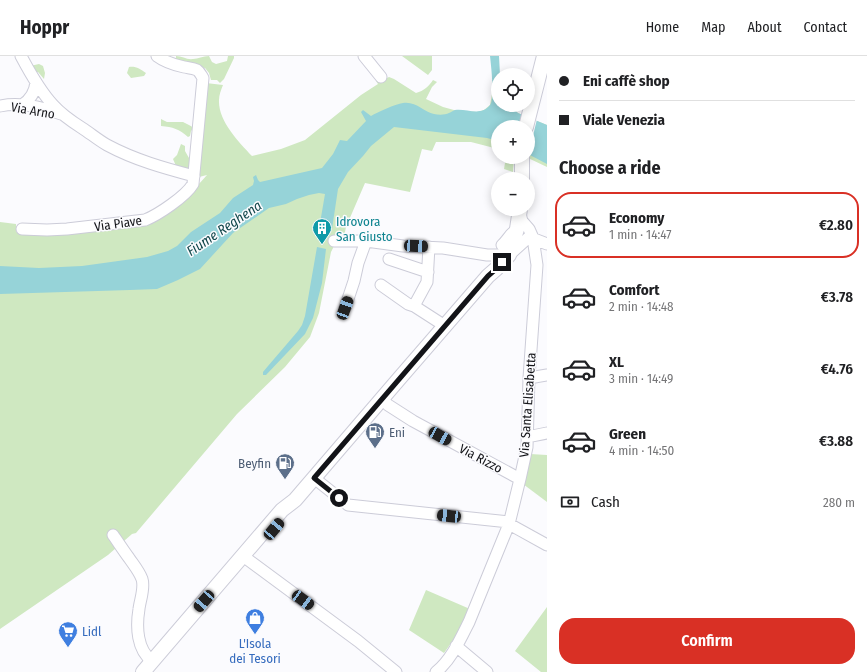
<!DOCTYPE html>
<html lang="en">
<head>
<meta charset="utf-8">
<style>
  :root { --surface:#fff; --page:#f6f6f6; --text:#202124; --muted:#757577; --line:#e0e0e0; --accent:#d93025 }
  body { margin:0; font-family:"Fira Sans Condensed",sans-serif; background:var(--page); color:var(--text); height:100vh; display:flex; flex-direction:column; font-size:15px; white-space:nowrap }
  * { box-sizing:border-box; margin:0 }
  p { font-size:13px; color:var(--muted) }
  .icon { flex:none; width:22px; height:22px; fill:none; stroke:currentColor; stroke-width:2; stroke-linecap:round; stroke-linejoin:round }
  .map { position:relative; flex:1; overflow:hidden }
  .side { display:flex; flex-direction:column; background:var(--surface); width:320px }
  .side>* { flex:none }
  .guide { display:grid; align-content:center; height:88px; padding:0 12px; background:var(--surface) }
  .controls { position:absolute; left:491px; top:12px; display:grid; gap:8px }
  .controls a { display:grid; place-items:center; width:44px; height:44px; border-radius:50%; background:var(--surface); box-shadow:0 2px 10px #0003; font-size:20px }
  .end { position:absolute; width:18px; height:18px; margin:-9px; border:5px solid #131418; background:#fff; box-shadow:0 0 0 2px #fff }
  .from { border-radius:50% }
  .car { position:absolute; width:12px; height:24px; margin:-12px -6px; border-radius:5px; box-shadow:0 0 3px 1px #0007; background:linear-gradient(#222 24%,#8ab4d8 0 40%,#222 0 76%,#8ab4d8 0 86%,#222 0) }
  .guide b { display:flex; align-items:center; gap:14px; height:38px; font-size:15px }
  .guide b+b { border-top:1px solid var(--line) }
  .guide i { width:10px; height:10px; background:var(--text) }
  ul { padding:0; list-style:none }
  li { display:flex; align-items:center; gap:12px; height:66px; margin:0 8px 6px; padding:0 4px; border:2px solid transparent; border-radius:16px }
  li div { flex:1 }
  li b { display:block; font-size:15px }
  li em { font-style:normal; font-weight:600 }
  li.current { border-color:var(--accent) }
  li>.icon { width:36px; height:36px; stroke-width:1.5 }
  h2 { padding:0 12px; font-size:18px; line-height:48px }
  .pay { display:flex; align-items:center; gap:10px; height:44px; padding:0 12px; font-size:15px }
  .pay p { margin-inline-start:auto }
  .cta { display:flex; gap:8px; margin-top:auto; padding:8px 12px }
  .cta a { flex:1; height:46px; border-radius:16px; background:var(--accent); color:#fff; font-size:16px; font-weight:600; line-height:46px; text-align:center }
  header { display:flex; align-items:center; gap:24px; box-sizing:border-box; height:56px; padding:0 20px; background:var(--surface); border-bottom:1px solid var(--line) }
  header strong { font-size:19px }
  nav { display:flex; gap:22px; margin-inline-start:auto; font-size:14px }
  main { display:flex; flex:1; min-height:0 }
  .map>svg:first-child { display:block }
</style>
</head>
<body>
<header>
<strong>Hoppr</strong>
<nav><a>Home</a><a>Map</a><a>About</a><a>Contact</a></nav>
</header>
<main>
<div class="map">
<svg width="547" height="616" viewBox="0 0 547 616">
  <rect width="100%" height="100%" fill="#fbfbfe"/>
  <path fill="#cfe8c1" d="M176,0C182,0 187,4 193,3C198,3 203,0 209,0L212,6L216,8L227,5L228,0H234V2L224,23L220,27L217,24H211L209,17L205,12L191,9L176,3Z
    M402,0H432V14L428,19Z
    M39,8L43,10L45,17L44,23L38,16H32L30,10Z
    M129,11C136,10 140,13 146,17L144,20L131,22L127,17Z
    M389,21L394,23L416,37C424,35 429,30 433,24L437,26L432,31L426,43L443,51L454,54L477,56L484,54L490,49L492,38V33L498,49H509L518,57L547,69V111L528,102V71H498V93L471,86H436L432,95L422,93L410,136L365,127L346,171L344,181L338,182L331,196L319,257L310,281L285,311L237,358L136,477L132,478L108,499L0,573V166L16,168V176L34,178L144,167L190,138L207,119L199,121L206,27L223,29C221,34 219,39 219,44C218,65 239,86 252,100L281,93L305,84L361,39L378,28L376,25L383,23H385Z
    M161,63L167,66H183L189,69L194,72L191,75L190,80L188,81C179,73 173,71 161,70Z
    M181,88L185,90V95L189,102L190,112H182L176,110L173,103L177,99Z
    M506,101H514L513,116L504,113Z
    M530,398L547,399V446L523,428Z
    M426,534L470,553L461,573L444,597L409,574Z
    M547,551V616H541L515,595Z"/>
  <path fill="#96d3d8" d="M490,0H499L500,19H498V49H509L518,57L547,69V108L528,98V71H498V85L487,82L394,71L371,90L363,100L348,116L338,133L332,173H319L325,138L319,137L309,139L297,143L286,148L269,152L233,177L200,213L178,224L157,233L130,234L0,238V210L39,212L82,210L147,201L168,195L177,190L191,176L220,157L233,142L253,129L254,125L253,121L256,119L258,124L260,126L322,112L333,98L340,84L347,85L366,65L361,56L363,54L371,60C378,56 395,48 403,47C416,45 424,56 434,58C439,59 445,59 449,57C450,57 454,54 455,54C466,52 481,61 490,49C495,43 491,9 490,0Z
    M317,191L326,193L322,227L313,262L305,278L266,319H263V316L268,310L298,275L302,269L305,260Z"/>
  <path fill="#fbfbfe" d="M525,58L537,63L528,101V71Z"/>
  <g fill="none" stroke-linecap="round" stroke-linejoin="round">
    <defs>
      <path id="minor" d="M21,0C30,17 40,35 53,49C61,58 71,65 82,72C90,77 98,84 107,89C135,104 164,112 194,120
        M364,0L381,21
        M22,49C30,44 35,36 36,26
        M0,50C20,46 42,51 61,58
        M22,173L47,174L67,173L145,164C158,159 186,140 193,128L203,22C201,19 200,16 197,14C193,12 189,12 184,11C175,9 165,6 157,0
        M529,181L547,188
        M334,185H366L403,190L443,192L487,199H509L529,181
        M502,189C507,185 510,178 515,175
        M389,203L428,216
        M381,229L408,248L414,250L445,270
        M414,250L427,226L429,191
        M345,252L354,225L358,207L366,185
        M529,322L547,319
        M382,343L388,349L413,365L520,423
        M527,381L547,377
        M314,422L348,449L509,466
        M509,468L547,489
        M113,479C118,486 123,494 129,502C133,508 139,515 142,523C145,532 140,544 139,553C136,571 137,594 152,605
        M243,500L358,585L396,616
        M456,590L487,616
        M436,616C451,604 460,584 469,566L509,468L520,423L527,391L529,322L537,209L533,182L529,173L522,165L520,158"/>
      <path id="major" d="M526,71L544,0
        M522,123V101
        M143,616L282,454L295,444L398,324L488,220L496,213L509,199L517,173L520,153"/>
    </defs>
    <use href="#minor" stroke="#ccccd8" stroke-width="13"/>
    <use href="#major" stroke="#ccccd8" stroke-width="16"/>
    <use href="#minor" stroke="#fff" stroke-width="11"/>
    <use href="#major" stroke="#fff" stroke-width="14"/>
  </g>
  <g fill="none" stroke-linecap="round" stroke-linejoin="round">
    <path stroke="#131418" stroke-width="5" d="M339,442L314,422L488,220L496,213L502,206"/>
  </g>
  <defs>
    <symbol id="building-pin" viewBox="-11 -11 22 30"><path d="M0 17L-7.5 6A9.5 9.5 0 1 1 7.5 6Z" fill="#0f9aa8" stroke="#fbfbfe"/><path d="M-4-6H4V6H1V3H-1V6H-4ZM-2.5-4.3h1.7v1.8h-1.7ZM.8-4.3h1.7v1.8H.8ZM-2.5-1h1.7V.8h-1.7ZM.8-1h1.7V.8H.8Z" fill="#fff"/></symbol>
    <symbol id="fuel-pin" viewBox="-11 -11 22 30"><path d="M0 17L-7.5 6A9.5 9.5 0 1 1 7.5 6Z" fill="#5c6f8a" stroke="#fbfbfe"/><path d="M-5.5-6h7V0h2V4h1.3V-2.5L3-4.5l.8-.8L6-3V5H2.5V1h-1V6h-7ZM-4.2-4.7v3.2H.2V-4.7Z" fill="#fff"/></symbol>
    <symbol id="shop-pin" viewBox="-11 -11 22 30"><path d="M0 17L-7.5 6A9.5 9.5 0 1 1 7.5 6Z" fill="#3f7fe0" stroke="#fbfbfe"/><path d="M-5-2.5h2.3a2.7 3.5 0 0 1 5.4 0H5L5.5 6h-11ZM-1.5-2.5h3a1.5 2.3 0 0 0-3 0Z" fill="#fff"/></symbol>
    <symbol id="supermarket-pin" viewBox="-11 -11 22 30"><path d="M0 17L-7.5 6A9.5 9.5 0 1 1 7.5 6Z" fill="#3f7fe0" stroke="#fbfbfe"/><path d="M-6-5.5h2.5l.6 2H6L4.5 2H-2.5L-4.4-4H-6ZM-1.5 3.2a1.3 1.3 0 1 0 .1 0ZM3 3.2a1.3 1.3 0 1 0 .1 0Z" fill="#fff"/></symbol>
  </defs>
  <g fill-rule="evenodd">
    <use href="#building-pin" x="311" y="161" width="22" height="30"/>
    <use href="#fuel-pin" x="364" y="365" width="22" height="30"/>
    <use href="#fuel-pin" x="274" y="396" width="22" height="30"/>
    <use href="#shop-pin" x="244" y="551" width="22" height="30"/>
    <use href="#supermarket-pin" x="57" y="564" width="22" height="30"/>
  </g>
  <g text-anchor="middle" stroke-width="3" stroke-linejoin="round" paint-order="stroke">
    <g font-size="13" fill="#131418" stroke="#fbfbfe">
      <text transform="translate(33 54) rotate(10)" y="5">Via Arno</text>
      <text transform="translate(118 167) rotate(-8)" y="5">Via Piave</text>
      <text transform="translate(527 349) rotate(-86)" y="5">Via Santa Elisabetta</text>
      <text transform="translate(481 402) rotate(28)" y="5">Via Rizzo</text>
    </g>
    <g font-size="13" fill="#0d838f" stroke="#fbfbfe" text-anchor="start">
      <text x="336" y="170">Idrovora<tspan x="336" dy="15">San Giusto</tspan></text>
    </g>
    <g font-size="13" fill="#4e5e75" stroke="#fbfbfe" text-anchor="start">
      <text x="389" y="381">Eni</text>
      <text x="271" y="412" text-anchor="end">Beyfin</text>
    </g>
    <g font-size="13" fill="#366cbe" stroke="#fbfbfe" text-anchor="start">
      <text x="82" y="580">Lidl</text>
      <text x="255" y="592" text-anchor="middle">L'Isola<tspan x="255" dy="15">dei Tesori</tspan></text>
    </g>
    <g font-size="14" font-style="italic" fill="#13494d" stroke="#fbfbfe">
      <text transform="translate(224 172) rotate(-34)" y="5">Fiume Reghena</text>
    </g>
  </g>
</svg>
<div class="controls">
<a><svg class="icon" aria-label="locate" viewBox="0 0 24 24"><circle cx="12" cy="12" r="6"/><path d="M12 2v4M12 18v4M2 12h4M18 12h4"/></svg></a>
<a>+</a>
<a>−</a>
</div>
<i class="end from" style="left:339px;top:442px"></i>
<i class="end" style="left:502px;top:206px"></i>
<i class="car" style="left:416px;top:190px;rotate:93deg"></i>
<i class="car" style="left:345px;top:252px;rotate:20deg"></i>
<i class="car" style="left:440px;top:380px;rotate:119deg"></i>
<i class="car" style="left:449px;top:460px;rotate:276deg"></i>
<i class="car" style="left:274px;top:473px;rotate:40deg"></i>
<i class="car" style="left:303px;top:544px;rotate:126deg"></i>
<i class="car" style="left:204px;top:545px;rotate:221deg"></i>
</div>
<section class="side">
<div class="guide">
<b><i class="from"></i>Eni caffè shop</b>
<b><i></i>Viale Venezia</b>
</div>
<h2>Choose a ride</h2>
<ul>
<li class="current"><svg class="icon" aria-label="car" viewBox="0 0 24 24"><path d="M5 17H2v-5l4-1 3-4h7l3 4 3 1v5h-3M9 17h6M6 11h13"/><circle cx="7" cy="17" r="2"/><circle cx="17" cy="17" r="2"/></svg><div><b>Economy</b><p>1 min · 14:47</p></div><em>€2.80</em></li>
<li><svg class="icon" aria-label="car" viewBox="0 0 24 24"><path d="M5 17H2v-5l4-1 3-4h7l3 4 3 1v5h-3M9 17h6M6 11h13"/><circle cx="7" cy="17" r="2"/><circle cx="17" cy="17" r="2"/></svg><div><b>Comfort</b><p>2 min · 14:48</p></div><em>€3.78</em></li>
<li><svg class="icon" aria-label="car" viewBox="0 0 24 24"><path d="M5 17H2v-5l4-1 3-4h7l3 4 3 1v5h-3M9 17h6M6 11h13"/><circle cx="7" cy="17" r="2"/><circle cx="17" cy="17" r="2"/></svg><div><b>XL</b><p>3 min · 14:49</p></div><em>€4.76</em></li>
<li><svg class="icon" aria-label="car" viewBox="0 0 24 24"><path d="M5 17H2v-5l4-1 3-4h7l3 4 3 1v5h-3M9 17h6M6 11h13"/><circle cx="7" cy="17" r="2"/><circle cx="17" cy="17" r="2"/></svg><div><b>Green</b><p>4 min · 14:50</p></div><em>€3.88</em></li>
</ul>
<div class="pay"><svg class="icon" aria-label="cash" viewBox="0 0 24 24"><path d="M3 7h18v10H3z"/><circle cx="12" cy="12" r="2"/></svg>Cash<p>280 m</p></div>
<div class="cta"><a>Confirm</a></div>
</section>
</main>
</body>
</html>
